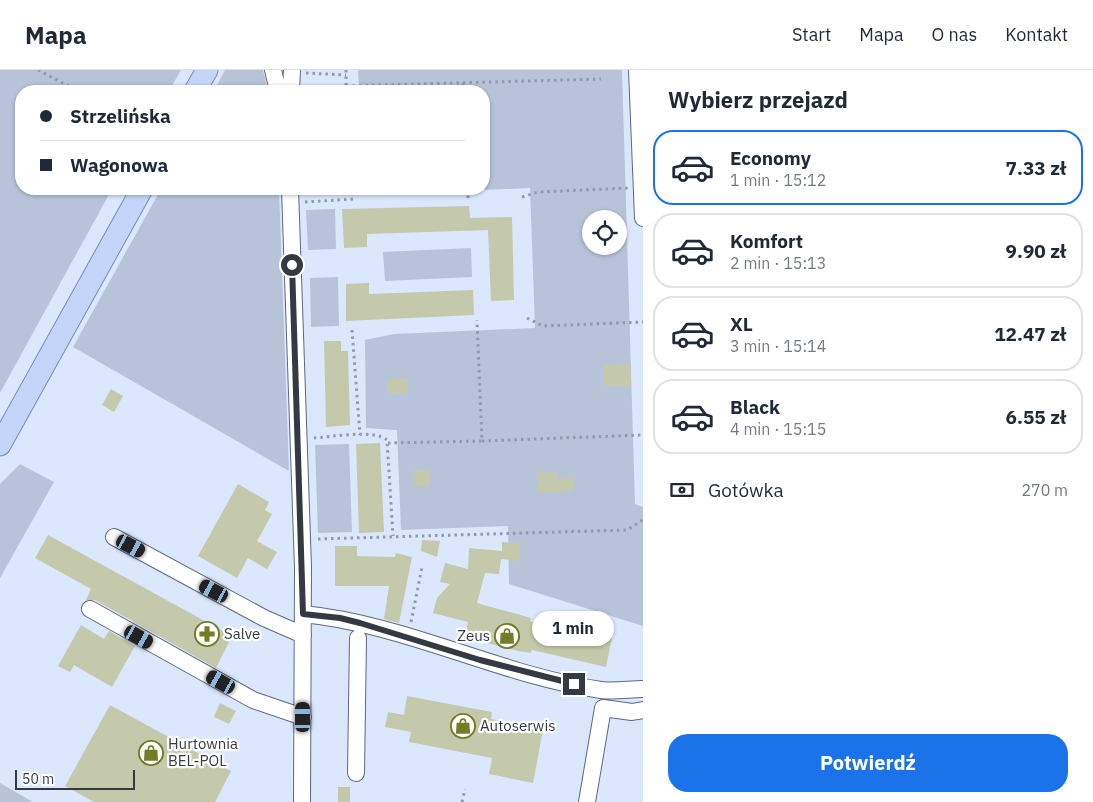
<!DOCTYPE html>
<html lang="pl">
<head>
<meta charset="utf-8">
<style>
  :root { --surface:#fff; --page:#f6f6f7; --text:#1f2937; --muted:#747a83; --line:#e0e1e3; --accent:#1a73e8 }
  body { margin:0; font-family:"IBM Plex Sans",sans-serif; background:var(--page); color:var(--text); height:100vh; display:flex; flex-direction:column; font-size:19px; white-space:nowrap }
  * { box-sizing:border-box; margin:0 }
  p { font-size:16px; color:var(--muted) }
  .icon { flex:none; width:28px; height:28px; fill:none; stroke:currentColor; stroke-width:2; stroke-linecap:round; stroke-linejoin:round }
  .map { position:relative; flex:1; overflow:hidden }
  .details { display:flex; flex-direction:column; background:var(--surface); width:450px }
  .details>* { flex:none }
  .top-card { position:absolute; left:15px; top:15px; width:475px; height:110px; border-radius:20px; box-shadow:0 1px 4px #0004; display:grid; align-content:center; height:110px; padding:0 25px; background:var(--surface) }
  .tools { position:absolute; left:582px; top:140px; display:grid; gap:10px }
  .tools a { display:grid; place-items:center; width:45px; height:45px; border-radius:50%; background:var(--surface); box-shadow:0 1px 4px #0004; font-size:25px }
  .scale { position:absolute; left:15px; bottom:12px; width:120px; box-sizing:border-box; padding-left:5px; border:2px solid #343944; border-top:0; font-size:14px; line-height:18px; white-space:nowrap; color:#343944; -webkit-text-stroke:4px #fff; paint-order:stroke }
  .end { position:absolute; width:22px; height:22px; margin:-11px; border:6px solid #343944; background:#fff; box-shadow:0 0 0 2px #fff }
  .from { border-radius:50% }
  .bubble { position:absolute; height:35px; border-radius:18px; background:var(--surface); box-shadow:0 1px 4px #0004; font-size:16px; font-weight:700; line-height:35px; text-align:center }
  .car { position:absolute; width:15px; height:30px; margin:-15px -8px; border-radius:6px; box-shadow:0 0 4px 1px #0007; background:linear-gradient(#222 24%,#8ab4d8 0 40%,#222 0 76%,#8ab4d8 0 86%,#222 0) }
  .top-card b { display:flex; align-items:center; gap:18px; height:48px; font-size:19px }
  .top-card b+b { border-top:1px solid var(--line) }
  .top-card i { width:12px; height:12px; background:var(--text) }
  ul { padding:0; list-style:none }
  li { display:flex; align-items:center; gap:15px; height:75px; margin:0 10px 8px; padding:0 15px; border:2px solid var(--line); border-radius:20px }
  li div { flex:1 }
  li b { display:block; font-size:19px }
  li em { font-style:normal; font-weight:700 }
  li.on { border-color:var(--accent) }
  li>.icon { width:45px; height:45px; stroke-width:1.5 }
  h2 { padding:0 25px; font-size:22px; line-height:60px }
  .pay { display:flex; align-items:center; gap:12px; height:55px; padding:0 25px; font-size:19px }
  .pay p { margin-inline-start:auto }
  .primary-button { display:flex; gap:10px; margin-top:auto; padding:10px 25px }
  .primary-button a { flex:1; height:58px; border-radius:20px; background:var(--accent); color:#fff; font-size:20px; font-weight:700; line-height:58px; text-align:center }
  header { display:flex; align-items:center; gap:30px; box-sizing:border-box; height:70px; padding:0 25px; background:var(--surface); border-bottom:1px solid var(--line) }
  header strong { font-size:24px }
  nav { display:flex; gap:28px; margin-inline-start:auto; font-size:18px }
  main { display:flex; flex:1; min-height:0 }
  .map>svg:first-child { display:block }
</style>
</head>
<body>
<header>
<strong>Mapa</strong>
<nav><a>Start</a><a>Mapa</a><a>O nas</a><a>Kontakt</a></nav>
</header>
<main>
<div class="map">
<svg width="643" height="732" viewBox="0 0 643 732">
  <rect width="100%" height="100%" fill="#dbe7fd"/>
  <path fill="#b7c3d9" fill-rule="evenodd" d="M0,0H181L169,21H21V119H112L0,323Z
    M225,0H263L268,21H214Z
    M358,0H622L635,434L643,437V556L509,514L508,456L401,460L397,360L366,358L365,270L394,264L535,258L530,118L365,125L364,119H484V21H359ZM591,149H619V176H591Z
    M161,119H279L289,401L73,277Z
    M335,139L336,179L308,180L306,140Z
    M471,178L472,207L385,211L383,182Z
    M338,207L339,256L311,257L310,208Z
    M349,374L352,462L318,463L315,375Z
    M20,394L54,412L0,508V414Z
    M0,713L33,732H0Z"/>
  <path fill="#c4c9ab" d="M469,136L470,148L512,147L514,230L491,231L488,160L367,164V177L344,178L342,139Z
    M369,213V224L473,220L474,245L346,251V214Z
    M324,271H341V281H348L350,355L326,357Z
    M630,293L631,317L604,315V295Z
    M407,308L408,323L387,324V309Z
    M111,319L123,326L114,342L102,335Z
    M380,373L384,462L359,463L356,374Z
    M413,400H429L430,416H413Z
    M558,402V409L573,408V421L538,423L537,403Z
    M238,414L269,432L265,440L272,444L257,471L277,482L267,499L248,488L237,508L198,486Z
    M48,465L232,566L216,598L95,530H86L91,519L35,488Z
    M422,470L440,471L437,487L421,481Z
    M502,472L520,473L519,491L501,489L499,504L485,503L477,533L531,548L530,552H537L536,555L612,568L606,597L532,580L531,583L518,581L465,567L468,552L433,543L437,528L450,514L440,512L445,493L468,499L469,478L502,481Z
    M335,476H357V486L395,487L396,483L412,487L399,553L384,549L389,516H335Z
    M81,555L104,569L109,561L135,576L112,617L74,595L70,602L58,596Z
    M407,626L492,642L491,649L527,656L532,650L535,657L543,660L533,713L489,704L492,688L409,672L411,662L385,657L388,642L404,645Z
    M220,633L236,641L229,654L214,647Z
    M110,635L231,701L215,732H94L65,716Z
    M338,717H350V732H338Z"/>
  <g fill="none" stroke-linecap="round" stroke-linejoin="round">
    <defs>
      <path id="minor" d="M273,0L278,21
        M637,0L643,148
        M291,21L292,0
        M290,119L303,498L302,732
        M114,467L264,548L303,565
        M90,539L253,630L303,647
        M303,544C406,554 499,605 601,620C614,622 630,619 643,619
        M356,703L358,568
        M587,732L603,638L632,642L643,640"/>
      <path id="major" d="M195,21L207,0
        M0,375L142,119"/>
    </defs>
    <use href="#minor" stroke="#5c6981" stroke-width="18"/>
    <use href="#major" stroke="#778cb7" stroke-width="23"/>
    <path stroke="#929bac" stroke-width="3" stroke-dasharray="2.5 4" stroke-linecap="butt" d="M38,0L78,21
      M346,0V21
      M306,3L346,5
      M463,13V21
      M346,16L601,9
      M468,119V128
      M522,127L538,122L628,118
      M305,132L353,129L352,119
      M527,248L543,256L643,252
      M352,260L360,365
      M314,368C331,367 375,359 387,370L393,466
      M482,371L643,365
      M388,373L482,371L477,250
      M318,469L627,460L643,450
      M411,552L422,497
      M462,732L465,719"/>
    <use href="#minor" stroke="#fff" stroke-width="16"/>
    <use href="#major" stroke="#c3d5f9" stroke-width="21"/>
  </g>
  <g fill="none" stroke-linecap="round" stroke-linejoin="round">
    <path stroke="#343944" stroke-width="6" d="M292,195L303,544L340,548L360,553L480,590L574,614"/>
  </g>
  <defs>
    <symbol id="pharmacy-ring" viewBox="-11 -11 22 22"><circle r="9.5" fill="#fff" stroke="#737c27" stroke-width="1.5"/><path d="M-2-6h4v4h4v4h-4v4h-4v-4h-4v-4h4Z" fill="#737c27"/></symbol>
    <symbol id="shop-ring" viewBox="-11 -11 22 22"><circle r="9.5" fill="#fff" stroke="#737c27" stroke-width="1.5"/><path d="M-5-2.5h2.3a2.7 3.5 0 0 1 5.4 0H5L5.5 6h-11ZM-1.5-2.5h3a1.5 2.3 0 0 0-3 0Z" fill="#737c27"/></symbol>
  </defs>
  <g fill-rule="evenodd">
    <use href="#pharmacy-ring" x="193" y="550" width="28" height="28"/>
    <use href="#shop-ring" x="493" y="552" width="28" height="28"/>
    <use href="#shop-ring" x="449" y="642" width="28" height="28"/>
    <use href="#shop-ring" x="137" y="669" width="28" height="28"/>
  </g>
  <g text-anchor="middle" stroke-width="4.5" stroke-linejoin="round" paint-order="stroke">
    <g font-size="15" fill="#343944" stroke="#fff" text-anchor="start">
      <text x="224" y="569">Salve</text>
      <text x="490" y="571" text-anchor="end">Zeus</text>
      <text x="480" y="661">Autoserwis</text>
      <text x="168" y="679">Hurtownia<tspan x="168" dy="17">BEL-POL</tspan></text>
    </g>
  </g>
</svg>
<div class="tools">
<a><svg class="icon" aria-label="locate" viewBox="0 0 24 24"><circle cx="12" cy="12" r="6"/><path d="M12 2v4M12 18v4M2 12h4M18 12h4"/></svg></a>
</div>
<div class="scale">50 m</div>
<i class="end from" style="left:292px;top:195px"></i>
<i class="end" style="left:574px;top:614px"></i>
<div class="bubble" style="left:532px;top:541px;width:82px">1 min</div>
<i class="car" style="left:131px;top:476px;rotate:118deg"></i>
<i class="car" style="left:214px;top:521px;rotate:298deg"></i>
<i class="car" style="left:139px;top:567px;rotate:119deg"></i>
<i class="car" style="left:221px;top:612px;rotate:299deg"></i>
<i class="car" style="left:303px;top:647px;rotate:0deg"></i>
<div class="top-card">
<b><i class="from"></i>Strzelińska</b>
<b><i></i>Wagonowa</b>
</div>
</div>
<section class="details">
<h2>Wybierz przejazd</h2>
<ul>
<li class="on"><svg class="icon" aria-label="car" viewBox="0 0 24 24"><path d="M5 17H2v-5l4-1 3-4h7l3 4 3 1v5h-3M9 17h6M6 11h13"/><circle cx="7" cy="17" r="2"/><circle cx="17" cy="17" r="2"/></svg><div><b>Economy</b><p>1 min · 15:12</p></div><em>7.33 zł</em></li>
<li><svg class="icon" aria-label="car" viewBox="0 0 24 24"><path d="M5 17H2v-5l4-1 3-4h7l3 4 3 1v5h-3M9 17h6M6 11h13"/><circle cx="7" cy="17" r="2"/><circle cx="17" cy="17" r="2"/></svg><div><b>Komfort</b><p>2 min · 15:13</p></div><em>9.90 zł</em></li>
<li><svg class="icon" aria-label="car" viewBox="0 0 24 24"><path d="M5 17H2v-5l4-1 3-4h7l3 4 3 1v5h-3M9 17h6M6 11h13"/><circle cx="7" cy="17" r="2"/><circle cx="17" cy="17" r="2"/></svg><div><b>XL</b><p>3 min · 15:14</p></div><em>12.47 zł</em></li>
<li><svg class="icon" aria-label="car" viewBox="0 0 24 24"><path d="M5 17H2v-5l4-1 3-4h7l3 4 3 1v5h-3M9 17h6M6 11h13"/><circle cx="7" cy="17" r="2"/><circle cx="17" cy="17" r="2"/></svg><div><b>Black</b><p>4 min · 15:15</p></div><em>6.55 zł</em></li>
</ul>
<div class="pay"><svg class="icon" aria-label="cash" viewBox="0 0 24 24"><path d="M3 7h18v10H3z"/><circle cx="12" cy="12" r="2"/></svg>Gotówka<p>270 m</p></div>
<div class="primary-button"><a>Potwierdź</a></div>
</section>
</main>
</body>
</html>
